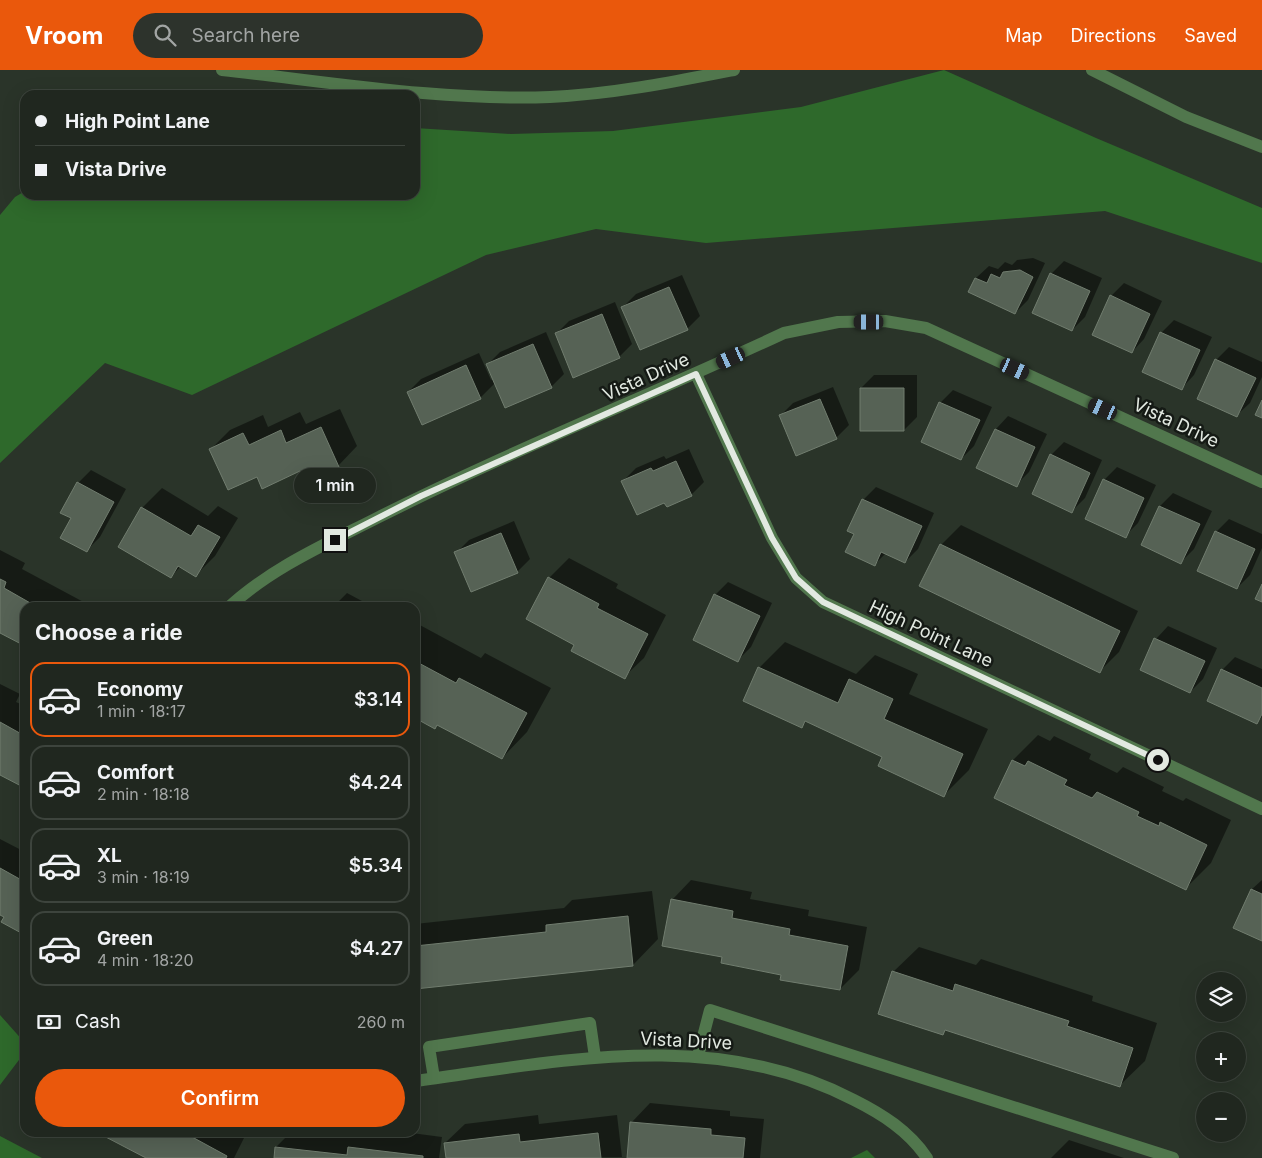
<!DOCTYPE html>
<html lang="en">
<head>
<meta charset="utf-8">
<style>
  :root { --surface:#20271f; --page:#2d332c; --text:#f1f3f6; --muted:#a2a5a4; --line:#3d443d; --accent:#ea580c }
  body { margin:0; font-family:Inter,sans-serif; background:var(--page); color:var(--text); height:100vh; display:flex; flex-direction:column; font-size:19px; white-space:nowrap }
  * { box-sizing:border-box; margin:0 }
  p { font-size:16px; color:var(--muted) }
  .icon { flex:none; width:28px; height:28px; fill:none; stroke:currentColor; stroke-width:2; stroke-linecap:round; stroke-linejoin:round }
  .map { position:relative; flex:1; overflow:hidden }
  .sheet { position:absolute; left:20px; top:532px; width:400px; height:535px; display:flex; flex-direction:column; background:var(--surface); border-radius:15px; box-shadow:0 5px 20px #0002,0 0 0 1px var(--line) }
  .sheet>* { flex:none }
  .top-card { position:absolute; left:20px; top:20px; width:400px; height:110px; border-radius:15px; box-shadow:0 5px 20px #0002,0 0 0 1px var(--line); display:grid; align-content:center; height:110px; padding:0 15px; background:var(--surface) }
  .tools { position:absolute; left:1196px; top:902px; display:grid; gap:10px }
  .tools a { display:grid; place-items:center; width:50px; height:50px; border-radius:50%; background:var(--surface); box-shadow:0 5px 20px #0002,0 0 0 1px var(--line); font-size:25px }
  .end { position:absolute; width:22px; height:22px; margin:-11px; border:6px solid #e2e9e1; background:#111; box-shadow:0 0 0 2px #111 }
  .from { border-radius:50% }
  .bubble { position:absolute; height:35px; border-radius:18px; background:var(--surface); box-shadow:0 5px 20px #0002,0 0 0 1px var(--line); font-size:16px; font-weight:600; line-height:35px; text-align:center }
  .car { position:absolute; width:15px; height:30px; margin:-15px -8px; border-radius:6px; box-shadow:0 0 4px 1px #0007; background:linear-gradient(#222 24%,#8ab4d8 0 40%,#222 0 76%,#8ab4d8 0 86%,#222 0) }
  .top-card b { display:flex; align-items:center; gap:18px; height:48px; font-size:19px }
  .top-card b+b { border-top:1px solid var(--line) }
  .top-card i { width:12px; height:12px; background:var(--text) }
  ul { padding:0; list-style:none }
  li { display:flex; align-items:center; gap:15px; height:75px; margin:0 10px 8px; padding:0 5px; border:2px solid var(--line); border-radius:15px }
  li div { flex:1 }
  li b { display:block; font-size:19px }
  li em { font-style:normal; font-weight:600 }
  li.on { border-color:var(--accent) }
  li>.icon { width:45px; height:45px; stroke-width:1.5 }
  h2 { padding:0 15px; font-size:22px; line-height:60px }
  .pay { display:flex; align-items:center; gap:12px; height:55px; padding:0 15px; font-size:19px }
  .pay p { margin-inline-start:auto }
  .cta { display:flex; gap:10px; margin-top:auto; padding:10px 15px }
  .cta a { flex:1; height:58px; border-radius:30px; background:var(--accent); color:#fff; font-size:20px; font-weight:600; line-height:58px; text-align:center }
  header { display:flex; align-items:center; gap:30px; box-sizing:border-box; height:70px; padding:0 25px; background:var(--accent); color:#fff }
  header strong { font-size:24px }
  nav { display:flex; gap:28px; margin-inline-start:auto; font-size:18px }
  .search { width:350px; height:45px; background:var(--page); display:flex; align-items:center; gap:12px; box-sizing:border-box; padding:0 18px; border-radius:28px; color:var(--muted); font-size:19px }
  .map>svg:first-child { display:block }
</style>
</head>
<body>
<header>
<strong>Vroom</strong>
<div class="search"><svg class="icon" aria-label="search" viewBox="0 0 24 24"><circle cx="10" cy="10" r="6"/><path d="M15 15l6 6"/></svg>Search here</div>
<nav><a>Map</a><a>Directions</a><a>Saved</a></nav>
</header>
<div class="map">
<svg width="1262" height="1088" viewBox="0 0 1262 1088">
  <rect width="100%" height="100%" fill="#2a3429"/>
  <path fill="#2e692b" d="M944,0L1096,68L1262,138V193L1105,141L706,173L596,159L486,185L192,325L105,293L0,393V145L15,127L25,121V125H415V58L511,64L613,61L801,37Z
    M0,945L25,973V982L0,1015Z
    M0,1066L42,1088H0Z
    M867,1080L875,1088H851Z"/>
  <path fill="#0007" d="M1033,188L1045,193L1028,230L1015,243L970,222L976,208L989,196L998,199L1005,192L1012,195L1017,190Z
    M1064,191L1102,208L1085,247L1072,260L1051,204Z
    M682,205L700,246L687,259L623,237L636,224Z
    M1124,213L1162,231L1144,269L1132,282L1111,226Z
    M615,232L632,274L619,287L556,264L569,251Z
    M1174,250L1212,267L1194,305L1182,318L1161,263Z
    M546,262L564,304L551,317L495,313L480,328L408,322L421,309L479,283L491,310L493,309L487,295L500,282Z
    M1229,277L1262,292V307L1250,333L1237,345L1216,290Z
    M874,305H917V347L904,360L861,318Z
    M833,317L849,355L836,368L780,346L793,333Z
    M953,320L992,337L974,376L961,389L940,333Z
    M340,339L357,376L338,396L258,405L211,379L230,360L263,345L268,357L300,342L306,354Z
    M1008,346L1047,364L1029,402L1016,415L996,359Z
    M1064,372L1102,390L1085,428L1072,441L1051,385Z
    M689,379L704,412L691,425L664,431L623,411L636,398L664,386L666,389Z
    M1117,397L1156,415L1138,453L1125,466L1104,410Z
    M91,400L126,419L100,467L87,480L72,448L78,413Z
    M876,417L934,443L918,479L905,492L886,483L875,494L855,463L849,461L863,430Z
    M162,418L208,446L218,436L238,448L215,486L196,505L181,496L171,507L142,438Z
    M1173,423L1212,441L1194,479L1181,492L1143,475L1160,436Z
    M1229,449L1262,464V478L1250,505L1237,518L1199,500L1216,462Z
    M514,451L530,489L517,502L456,483L469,470Z
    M961,455L1138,541L1119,582L1099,602L921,516L941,475Z
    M0,480L25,493L22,499L91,536L90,538H25V575L0,561Z
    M569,488L618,514L616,518L666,545L644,588L624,607L576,575L527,549L549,508Z
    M728,512L772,533L751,577L738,590L715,525Z
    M347,523L375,538H332Z
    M418,554L481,588L485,583L551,618L527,662L502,688L439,654L435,657L415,647V556Z
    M1168,556L1217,578L1203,609L1190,622L1156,569Z
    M785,572L856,604L875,585L918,604L909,624L988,659L969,700L944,725L884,686L807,651L801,656L745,630L759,598Z
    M1235,587L1262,599V647L1257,652L1222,600Z
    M0,614L20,624L16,632L25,636V717L0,703Z
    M1038,665L1050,671L1054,666L1091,684L1089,689L1117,703L1123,697L1164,717L1162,721L1183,731L1186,728L1231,750L1211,793L1186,818L995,728L1013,690Z
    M0,769L25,782V863L0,844Z
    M691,810L752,822L750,829L809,840L808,846L867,857L859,900L840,919L724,886L672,830Z
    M1262,810V870L1235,858L1252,819Z
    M652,821L658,869L633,895L415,918V854L564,838L572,830Z
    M919,877L976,895L981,889L1093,926L1092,931L1157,953L1145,991L1119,1016L947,959L943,963L893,902Z
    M650,1033L730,1041V1046L764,1049L760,1088H628L631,1053Z
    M538,1045L539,1054L617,1045L622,1087L447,1088L445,1073L465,1054Z
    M103,1062H238L245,1066L234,1088H148Z
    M291,1062H335L362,1066L365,1062H404L442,1067L439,1088H275L276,1077Z
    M1069,1070L1124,1088H1051Z"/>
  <path fill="#566255" stroke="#717d6f" d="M1020,200L1033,207L1015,244L968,222L975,208L987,213L991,204L1000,208L1003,202Z
    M1050,203L1090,221L1072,261L1032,243Z
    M669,217L688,260L640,280L621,237Z
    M1110,225L1150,244L1132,283L1092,265Z
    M602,244L620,288L573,308L555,263Z
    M1160,262L1200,280L1182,320L1142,302Z
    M533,274L552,318L505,338L486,294Z
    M1215,289L1256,308L1237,347L1197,329Z
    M466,295L481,329L422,355L407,322Z
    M860,318H904V361H860Z
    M820,329L837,369L796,386L779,345Z
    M1262,330V348L1255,345Z
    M939,332L980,350L961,390L921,372Z
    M321,357L339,397L305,412L300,401L262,419L257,407L228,420L209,379L243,363L249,375L281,360L286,373Z
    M995,359L1035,377L1017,417L976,398Z
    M1050,384L1090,403L1072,443L1032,424Z
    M676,391L692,426L667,437L664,433L637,445L621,411L651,398L653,401Z
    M1103,409L1144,428L1126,468L1085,449Z
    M77,412L114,432L87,482L60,468L71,448L60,443Z
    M862,429L922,456L905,493L881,482L875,496L845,482L854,464L847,461Z
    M1159,436L1200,454L1181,494L1141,475Z
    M141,437L191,466L198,455L220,467L196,507L178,496L171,508L118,477Z
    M1215,461L1255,479L1237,519L1197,501Z
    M501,463L518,503L471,522L454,482Z
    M940,474L1120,561L1100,603L919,516Z
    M548,507L599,534L597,538L648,564L625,609L571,581L574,575L526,549Z
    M0,509L6,512L4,518L39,538H25V576L0,563Z
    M1262,514V532L1255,529Z
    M714,524L760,546L738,592L693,570Z
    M1154,568L1205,591L1190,623L1140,600Z
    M415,591L456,613L459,608L527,643L502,689L437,655L435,659L415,648Z
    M758,597L838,633L849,609L893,629L884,649L963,684L944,727L878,696L882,687L805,651L802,658L743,631Z
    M1221,599L1262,618V644L1257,654L1207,631Z
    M0,652L25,666V718L0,705Z
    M1012,690L1025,696L1028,691L1067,710L1064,715L1092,728L1097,722L1139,742L1137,746L1159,756L1160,752L1207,775L1186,820L994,728Z
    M0,798L25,812L23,818L25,819V865L1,852L4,847L0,845Z
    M1251,819L1262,824V871L1233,858Z
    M671,829L733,841L732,848L790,859L789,865L848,876L840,920L780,910L781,905L721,893L722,887L662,876Z
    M628,846L633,896L415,919V876L546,862V855Z
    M892,901L953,921L955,914L1069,951L1067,956L1133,978L1120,1017L945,960L943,965L878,944Z
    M630,1052L711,1059V1065L745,1068L743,1088H627Z
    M101,1062H183L227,1086L226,1088H146L100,1064Z
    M598,1063L601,1088H446L444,1073L519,1064L520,1072Z
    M275,1077L347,1085L348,1077L423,1086V1088H274Z"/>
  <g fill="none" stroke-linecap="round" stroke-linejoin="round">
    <path stroke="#51774d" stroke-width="12" d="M222,0C330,12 441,31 550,27C613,24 673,12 734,0
      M1092,0L1186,47L1262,77
      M696,304L772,468L796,508L823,532L1262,739
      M228,538C271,498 326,474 377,448C510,381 649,326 784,263L838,252L885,251L926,258L1262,412
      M698,986L710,940L1173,1088
      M434,1008L429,977L590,953L595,987
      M415,1011C562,991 715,957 854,1030C882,1044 909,1061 927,1088"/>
  </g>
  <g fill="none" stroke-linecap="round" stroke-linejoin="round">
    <path stroke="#e2e9e1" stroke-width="6" d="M335,470L421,426L696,304L772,468L796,508L823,532L1158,690"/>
  </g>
  <g text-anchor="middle" stroke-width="5" stroke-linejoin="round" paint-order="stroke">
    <g font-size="18" fill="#e2e9e1" stroke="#151a15">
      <text transform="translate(646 307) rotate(-24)" y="6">Vista Drive</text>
      <text transform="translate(1176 353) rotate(25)" y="6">Vista Drive</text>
      <text transform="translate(931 564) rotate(25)" y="6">High Point Lane</text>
      <text transform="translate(686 971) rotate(3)" y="6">Vista Drive</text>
    </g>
  </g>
</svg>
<div class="tools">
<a><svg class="icon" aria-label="layers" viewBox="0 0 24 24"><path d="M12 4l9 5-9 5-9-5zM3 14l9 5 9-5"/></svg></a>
<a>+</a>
<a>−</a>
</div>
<i class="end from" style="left:1158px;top:690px"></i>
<i class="end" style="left:335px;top:470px"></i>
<div class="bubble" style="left:294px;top:398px;width:82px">1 min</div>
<i class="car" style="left:869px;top:252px;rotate:270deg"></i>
<i class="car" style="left:731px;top:288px;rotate:245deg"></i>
<i class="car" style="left:1015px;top:299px;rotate:114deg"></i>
<i class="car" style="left:1103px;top:339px;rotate:294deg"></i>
<div class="top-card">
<b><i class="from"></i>High Point Lane</b>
<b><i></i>Vista Drive</b>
</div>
<section class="sheet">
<h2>Choose a ride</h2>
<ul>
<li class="on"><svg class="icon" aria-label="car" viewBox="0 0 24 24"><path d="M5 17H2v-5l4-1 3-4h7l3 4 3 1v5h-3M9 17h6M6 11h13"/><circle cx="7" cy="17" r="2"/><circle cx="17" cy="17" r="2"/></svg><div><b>Economy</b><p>1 min · 18:17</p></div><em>$3.14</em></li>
<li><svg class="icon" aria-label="car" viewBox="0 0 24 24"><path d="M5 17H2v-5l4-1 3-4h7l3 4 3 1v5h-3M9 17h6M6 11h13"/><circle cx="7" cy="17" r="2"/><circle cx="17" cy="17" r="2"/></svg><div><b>Comfort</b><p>2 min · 18:18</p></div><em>$4.24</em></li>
<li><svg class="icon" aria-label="car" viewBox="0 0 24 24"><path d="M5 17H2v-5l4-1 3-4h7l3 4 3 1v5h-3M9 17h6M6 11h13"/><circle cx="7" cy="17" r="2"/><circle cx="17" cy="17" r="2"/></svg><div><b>XL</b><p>3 min · 18:19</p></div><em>$5.34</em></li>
<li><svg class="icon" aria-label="car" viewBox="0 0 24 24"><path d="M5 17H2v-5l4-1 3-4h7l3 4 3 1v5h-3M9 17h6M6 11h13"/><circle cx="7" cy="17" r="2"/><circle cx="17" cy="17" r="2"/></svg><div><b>Green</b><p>4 min · 18:20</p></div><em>$4.27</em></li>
</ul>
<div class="pay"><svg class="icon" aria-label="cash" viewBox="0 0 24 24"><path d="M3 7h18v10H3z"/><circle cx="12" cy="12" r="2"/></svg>Cash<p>260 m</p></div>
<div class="cta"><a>Confirm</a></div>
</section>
</div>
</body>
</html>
